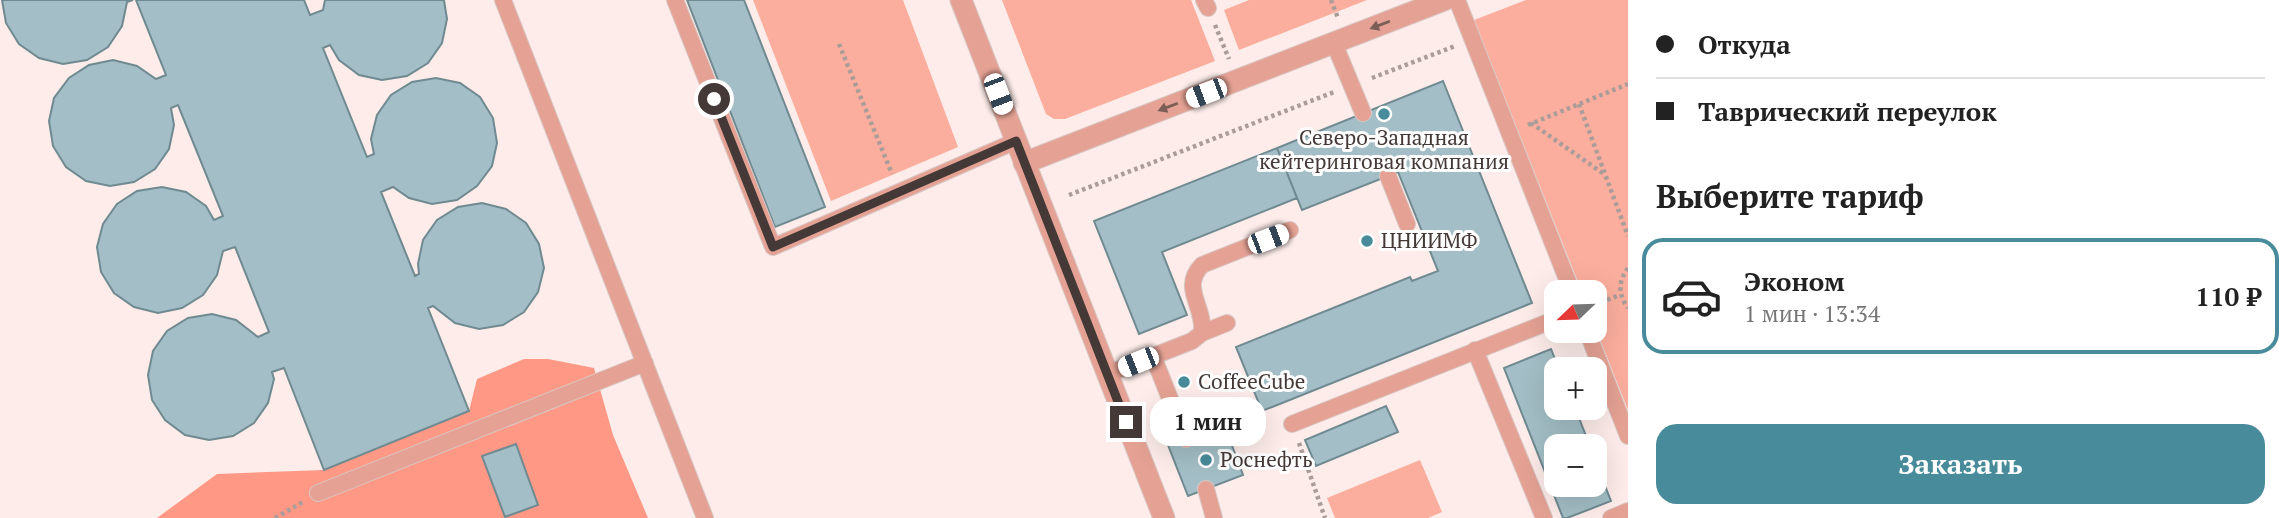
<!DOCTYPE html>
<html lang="ru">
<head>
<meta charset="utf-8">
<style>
  :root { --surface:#fff; --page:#f2f2f2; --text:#222; --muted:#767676; --line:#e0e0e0; --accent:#488b9b }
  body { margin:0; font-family:"PT Serif",serif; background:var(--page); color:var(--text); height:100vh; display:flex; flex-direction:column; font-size:26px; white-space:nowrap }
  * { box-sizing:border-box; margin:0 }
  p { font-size:23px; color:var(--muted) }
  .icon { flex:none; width:38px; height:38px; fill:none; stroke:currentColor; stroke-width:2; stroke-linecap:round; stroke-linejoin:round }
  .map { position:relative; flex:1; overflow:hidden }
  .side { display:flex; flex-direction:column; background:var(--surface); width:665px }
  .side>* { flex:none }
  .banner { display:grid; align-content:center; height:154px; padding:0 28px; background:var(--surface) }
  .needle { width:46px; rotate:247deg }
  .fabs { position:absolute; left:1544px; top:280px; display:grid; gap:14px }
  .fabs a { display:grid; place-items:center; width:63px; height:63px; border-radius:14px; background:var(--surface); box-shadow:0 7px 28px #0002; font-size:35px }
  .end { position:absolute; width:32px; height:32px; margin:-16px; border:9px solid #443936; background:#fff; box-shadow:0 0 0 4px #fff }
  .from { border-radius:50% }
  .bubble { position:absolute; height:49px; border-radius:21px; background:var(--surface); box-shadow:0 7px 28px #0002; font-size:23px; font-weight:800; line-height:49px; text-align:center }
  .car { position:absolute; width:21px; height:42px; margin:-21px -10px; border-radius:9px; box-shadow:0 0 5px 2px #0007; background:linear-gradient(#fff 24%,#345 0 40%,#fff 0 76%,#345 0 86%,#fff 0) }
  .banner b { display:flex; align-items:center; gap:24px; height:66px; font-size:26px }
  .banner b+b { border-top:2px solid var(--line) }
  .banner i { width:18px; height:18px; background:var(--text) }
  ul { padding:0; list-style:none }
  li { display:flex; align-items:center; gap:21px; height:116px; margin:0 14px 10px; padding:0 14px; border:4px solid transparent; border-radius:21px }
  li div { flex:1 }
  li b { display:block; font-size:26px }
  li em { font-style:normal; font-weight:800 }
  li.selected { border-color:var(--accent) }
  li>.icon { width:63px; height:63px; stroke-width:1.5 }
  h2 { padding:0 28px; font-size:32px; line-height:84px }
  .button { display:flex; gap:14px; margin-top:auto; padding:14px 28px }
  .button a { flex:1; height:80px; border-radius:21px; background:var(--accent); color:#fff; font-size:28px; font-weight:800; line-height:80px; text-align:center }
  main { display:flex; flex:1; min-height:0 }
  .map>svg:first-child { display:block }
</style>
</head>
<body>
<main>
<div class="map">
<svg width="1628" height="518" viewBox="0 0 1628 518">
  <rect width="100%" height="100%" fill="#fdece9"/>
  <path fill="#fbae9d" d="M753,0H903L958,147L831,201Z
    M1002,0H1191L1215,61L1065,119H1054L1046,114Z
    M1249,0H1367L1239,50L1224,10Z
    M1526,0H1628V410L1594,324V292H1582L1474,20Z
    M1420,460L1442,512L1428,518H1335L1327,498Z"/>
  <path fill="#ff9985" d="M524,359H548L594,368L613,435L648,518H157L217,474L324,470L469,411L477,379Z"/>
  <path fill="#a3bec6" stroke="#708a91" stroke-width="2" d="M2,0H133L127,2L122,26L108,47L87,60L63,64L39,58L19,44L6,23Z
    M136,0H304L310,15L323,10L325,0H444L447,19L442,43L428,63L407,76L382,80L359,75L339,60L330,45L323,48L367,157L374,154L371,139L377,115L391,95L412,82L436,78L460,83L480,97L493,118L497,143L492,166L477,186L457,200L432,204L409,198L393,187L381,192L415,276L419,274L418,264L423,240L437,220L458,207L482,203L506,209L526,223L539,244L544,268L538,292L524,312L503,325L479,329L455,323L433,306L428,308L469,411L324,470L284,368L272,372L274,379L268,403L254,423L233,436L209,440L185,435L165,420L152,400L148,375L153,351L167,331L188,318L212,314L236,320L258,337L269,332L235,247L223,251L217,275L203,295L182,308L158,313L134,307L114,293L101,272L97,247L103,224L117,204L137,191L162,187L186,192L206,206L214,220L223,216L178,105L171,108L174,125L169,149L155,169L134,182L110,186L86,181L66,167L53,146L49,121L54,98L69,78L89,65L113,60L137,66L156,79L166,75Z
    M687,0H744L825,207L775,227Z
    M1443,81L1532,303L1262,411L1236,347L1410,277L1412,281L1438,271L1398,172L1302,210L1277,148Z
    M1277,148L1297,198L1162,252L1187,315L1139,334L1094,221Z
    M1551,349L1559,369H1556V408H1575L1590,446H1556V485H1594V458L1611,501L1567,518H1563L1504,368Z
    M1386,406L1398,432L1316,466L1305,440Z
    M1224,424L1243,475L1188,496L1168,445Z
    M516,444L538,505L505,517L482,456Z"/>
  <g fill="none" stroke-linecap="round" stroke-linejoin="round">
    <defs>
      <path id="lane" d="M503,0L705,518
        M675,0L773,247L1016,141
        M1204,0L1208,8
        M1457,0L1572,292
        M1334,43L1363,113
        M1388,176L1407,224
        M1587,331L1628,436
        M1202,333L1227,323
        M1475,350L1544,518
        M1153,356L1186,439
        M1108,374L1192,341L1202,333C1205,306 1180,288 1202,265L1290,230
        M1292,424L1556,319
        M1206,489L1214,518
        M318,493L645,363
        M1611,518L1628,511"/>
      <path id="street" d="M961,0L1164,518
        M1024,163L1444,0"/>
    </defs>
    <use href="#lane" stroke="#d8c8c5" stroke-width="18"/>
    <use href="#street" stroke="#d8c8c5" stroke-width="23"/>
    <path stroke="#aa9c99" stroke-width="4.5" stroke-dasharray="3.5 3.5" stroke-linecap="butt" d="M1331,0L1338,18
      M1215,25L1229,59
      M839,44L892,174
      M1372,78L1455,46
      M1579,104L1628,236
      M1531,123L1604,174
      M1528,125L1628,84
      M1069,195L1334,92
      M1628,268C1618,281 1618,295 1628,308
      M1594,305L1620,295
      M1299,443L1325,518
      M275,518L303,502"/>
    <use href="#lane" stroke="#e5a294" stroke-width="16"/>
    <use href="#street" stroke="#e5a294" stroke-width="21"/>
  </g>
  <defs><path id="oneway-solid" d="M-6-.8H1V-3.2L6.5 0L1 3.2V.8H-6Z" transform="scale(1.75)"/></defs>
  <g fill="#7c5e57">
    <use href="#oneway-solid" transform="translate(1380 25) rotate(159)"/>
    <use href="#oneway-solid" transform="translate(1168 107) rotate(159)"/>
  </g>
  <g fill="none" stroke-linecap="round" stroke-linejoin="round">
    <path stroke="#443936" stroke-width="9" d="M714,99L773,247L1016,141L1126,422"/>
  </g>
  <g fill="#488b9b" stroke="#fefefe" stroke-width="2.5">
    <circle cx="1384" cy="114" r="7"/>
    <circle cx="1367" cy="241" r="7"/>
    <circle cx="1184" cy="382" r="7"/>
    <circle cx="1206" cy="460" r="7"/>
  </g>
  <g text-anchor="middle" stroke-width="6" stroke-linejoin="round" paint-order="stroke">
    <g font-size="21" fill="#443936" stroke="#fefefe" text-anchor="start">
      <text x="1384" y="145" text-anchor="middle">Северо-Западная<tspan x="1384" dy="24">кейтеринговая компания</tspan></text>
      <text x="1381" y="248">ЦНИИМФ</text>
      <text x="1198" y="389">CoffeeCube</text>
      <text x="1220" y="467">Роснефть</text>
    </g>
  </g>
</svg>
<div class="fabs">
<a><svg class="needle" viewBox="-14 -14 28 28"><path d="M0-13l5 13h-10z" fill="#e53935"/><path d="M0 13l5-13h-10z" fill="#767676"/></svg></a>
<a>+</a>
<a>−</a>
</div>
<i class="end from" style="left:714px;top:99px"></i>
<i class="end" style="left:1126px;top:422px"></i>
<div class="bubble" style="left:1150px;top:397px;width:116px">1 мин</div>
<i class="car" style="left:1206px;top:93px;rotate:249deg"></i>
<i class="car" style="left:998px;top:94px;rotate:159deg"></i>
<i class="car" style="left:1268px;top:239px;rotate:69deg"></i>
<i class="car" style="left:1138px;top:362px;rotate:248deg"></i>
</div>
<section class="side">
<div class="banner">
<b><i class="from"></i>Откуда</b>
<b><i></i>Таврический переулок</b>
</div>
<h2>Выберите тариф</h2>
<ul>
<li class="selected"><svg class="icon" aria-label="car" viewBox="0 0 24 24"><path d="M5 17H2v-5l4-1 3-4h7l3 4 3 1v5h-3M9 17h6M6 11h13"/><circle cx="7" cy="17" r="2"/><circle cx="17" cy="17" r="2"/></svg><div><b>Эконом</b><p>1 мин · 13:34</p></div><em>110 ₽</em></li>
</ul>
<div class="button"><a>Заказать</a></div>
</section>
</main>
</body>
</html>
